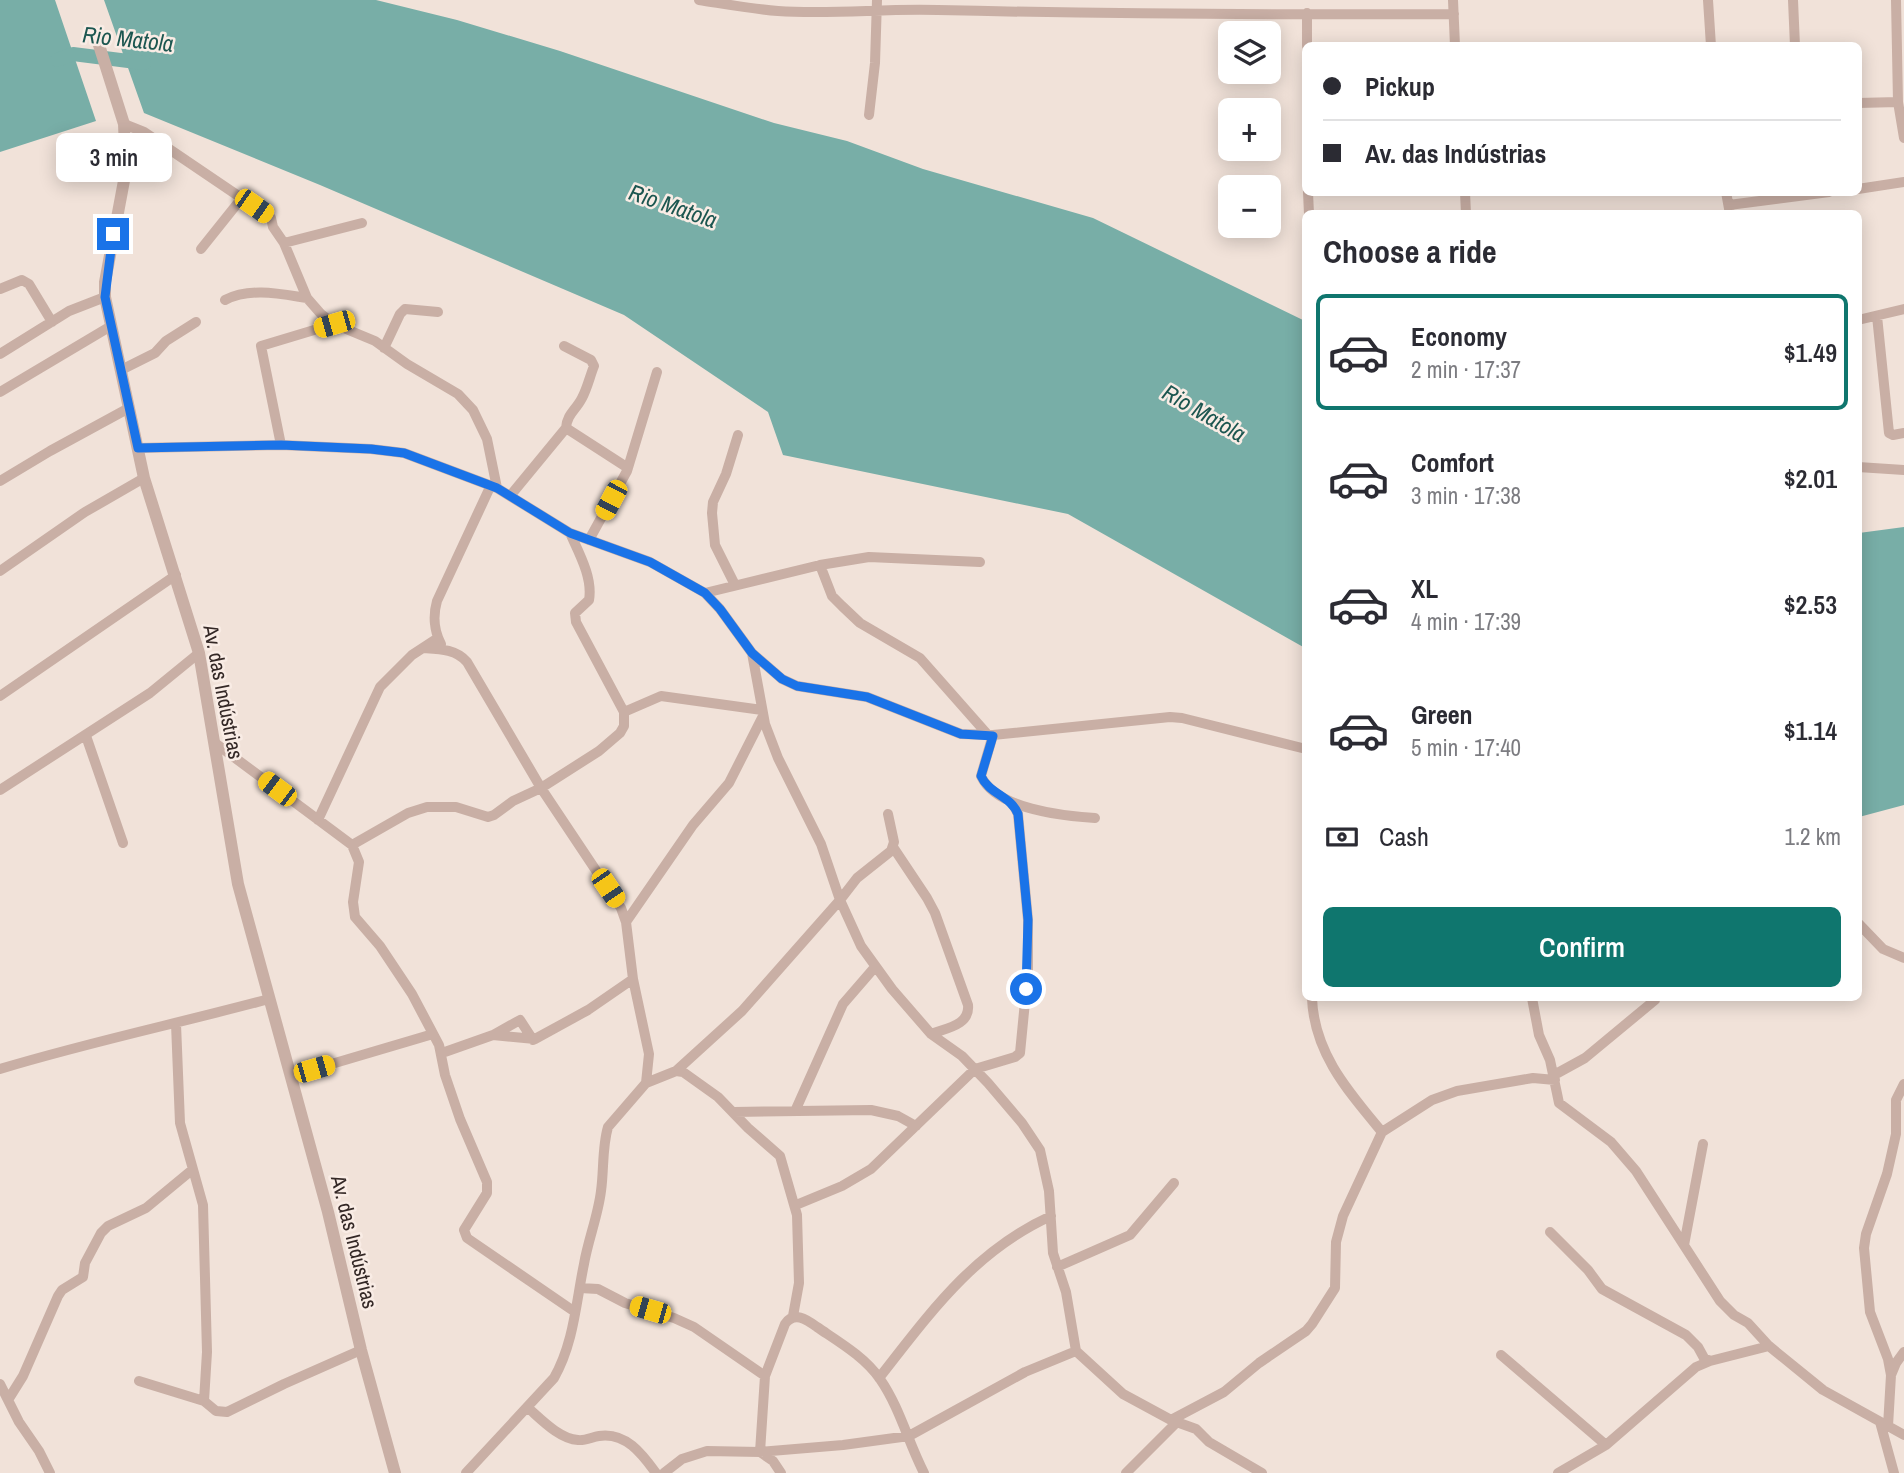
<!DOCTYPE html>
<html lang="en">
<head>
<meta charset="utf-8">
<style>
  :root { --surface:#fff; --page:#f7f7f7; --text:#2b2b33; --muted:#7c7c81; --line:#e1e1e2; --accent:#0f766e }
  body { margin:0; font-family:"Archivo Narrow",sans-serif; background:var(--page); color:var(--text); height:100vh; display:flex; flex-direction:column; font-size:26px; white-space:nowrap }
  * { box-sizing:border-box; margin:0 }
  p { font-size:23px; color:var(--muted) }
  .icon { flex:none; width:38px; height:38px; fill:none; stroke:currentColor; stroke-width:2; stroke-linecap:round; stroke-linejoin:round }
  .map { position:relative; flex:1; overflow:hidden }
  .sheet { position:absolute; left:1302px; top:210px; width:560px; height:791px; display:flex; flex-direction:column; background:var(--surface); border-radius:10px; box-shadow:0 4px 18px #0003 }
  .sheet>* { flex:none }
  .guide { position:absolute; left:1302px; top:42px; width:560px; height:154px; border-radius:10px; box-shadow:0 4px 18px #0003; display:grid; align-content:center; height:154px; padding:0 21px; background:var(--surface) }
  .tools { position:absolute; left:1218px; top:21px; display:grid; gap:14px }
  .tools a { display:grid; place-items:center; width:63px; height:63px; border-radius:10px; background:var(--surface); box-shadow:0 4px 18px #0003; font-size:35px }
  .end { position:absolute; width:32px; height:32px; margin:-16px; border:9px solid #1a73e8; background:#fff; box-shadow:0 0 0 4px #fff }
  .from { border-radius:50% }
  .bubble { position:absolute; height:49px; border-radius:10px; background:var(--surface); box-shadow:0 4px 18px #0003; font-size:23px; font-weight:600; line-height:49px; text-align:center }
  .car { position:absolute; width:21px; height:42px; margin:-21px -10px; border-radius:9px; box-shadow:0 0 5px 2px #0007; background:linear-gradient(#f5c518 24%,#345 0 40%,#f5c518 0 76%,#345 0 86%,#f5c518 0) }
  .guide b { display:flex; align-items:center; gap:24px; height:66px; font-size:26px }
  .guide b+b { border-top:2px solid var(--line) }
  .guide i { width:18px; height:18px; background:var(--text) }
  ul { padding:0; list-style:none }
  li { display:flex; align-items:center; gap:21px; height:116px; margin:0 14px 10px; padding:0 7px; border:4px solid transparent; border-radius:10px }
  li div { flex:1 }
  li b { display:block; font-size:26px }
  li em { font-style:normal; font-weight:600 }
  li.on { border-color:var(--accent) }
  li>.icon { width:63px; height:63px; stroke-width:1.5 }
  h2 { padding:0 21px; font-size:32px; line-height:84px }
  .pay { display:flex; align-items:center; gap:18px; height:77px; padding:0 21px; font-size:26px }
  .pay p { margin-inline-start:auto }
  .action { display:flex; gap:14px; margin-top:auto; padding:14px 21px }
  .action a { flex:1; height:80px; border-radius:10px; background:var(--accent); color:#fff; font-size:28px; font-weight:600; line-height:80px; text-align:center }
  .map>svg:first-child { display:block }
</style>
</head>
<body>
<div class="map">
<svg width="1904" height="1473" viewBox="0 0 1904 1473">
  <rect width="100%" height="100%" fill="#f1e2d9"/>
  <path fill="#78aea7" d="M0,0H55L96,121L0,152Z
    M104,0H376L457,20L560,51L774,123L847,141L923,169L1093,218L1305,321V648L1068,514L783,455L768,412L624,315L320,185L144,113Z
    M1904,527V805L1859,817V533Z"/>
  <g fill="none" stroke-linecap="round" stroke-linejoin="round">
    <path stroke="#78aea7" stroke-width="14" d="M57,60L73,54L144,63"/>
    <path stroke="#c9afa5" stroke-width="10" d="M699,0C725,4 752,9 778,11C832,15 885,8 938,10C1110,14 1282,15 1454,14
      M1453,0L1455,46
      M1708,0L1711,46
      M1793,0L1795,46
      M1896,0L1898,102L1904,138
      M1307,46V13
      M1858,103L1898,102
      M869,115L875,63L877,0
      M124,124L144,132L271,218L273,227L284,243L307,298L321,314L334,324L375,341L407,364L458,394L473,410L487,439L497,488
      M1858,189L1904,182
      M1308,192L1309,214
      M1465,192L1466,214
      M1726,192L1730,214
      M1729,205L1829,192
      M284,243L362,223
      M201,249L241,199
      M0,289L22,280L29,284L52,322
      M225,300C250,287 281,294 307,298
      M1877,316L1889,433L1893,435L1904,433
      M1858,320L1904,309
      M384,348L400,314L405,309L438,312
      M0,354L69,311L105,297
      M121,370L155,353L166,341L196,322
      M0,392L111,326
      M566,428L628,468
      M281,445L261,346L334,324
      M138,448L281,445L371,449L404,453L497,488L570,533L650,562L705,593L720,609L752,653L765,724L778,758L821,844L840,900L861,946L892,989L931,1034L962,1056L988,1083L1022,1123L1040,1150L1049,1191L1053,1253L1066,1292L1076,1351L1123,1394L1171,1420L1196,1429L1209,1442L1262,1473
      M1858,467L1904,470
      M0,481L50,451L129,408
      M510,496L566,428C567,414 576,410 582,398C587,389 590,376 594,366L591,360L564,346
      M570,533C579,553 593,578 589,600L575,613L576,622L624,712
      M589,540L627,471L657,372
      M820,565L832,596L842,606L860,623L920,658L988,735
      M0,571L85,512L144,478
      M735,585L715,545L712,513L713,502L726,474L738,435
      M705,593L820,565L869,557L980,562
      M441,644C434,631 433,615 437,601L491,485
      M423,648C439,649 456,649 467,662L541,788L621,908L626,922L633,979L649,1054L646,1083L608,1127C602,1147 604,1170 601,1191C598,1216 588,1240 584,1264C576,1302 574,1343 554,1378L466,1473
      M752,653L782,679L797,686L867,697L961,734L993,735L1170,717L1182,718L1306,749
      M0,696L176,575
      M993,735L981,776C996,809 1063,816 1095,818
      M86,736L123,843
      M215,743L352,845L359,862L353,902L355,917L380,946L412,994L439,1045L445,1075L460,1119L487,1182V1193L464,1230L467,1238L575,1312
      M0,790L150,693L199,653
      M318,820L380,687L412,655L438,638
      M352,845L408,813L427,807H456L488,817L494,815L513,801L541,788L599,751L620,733L624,726V712L661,696L762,710
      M893,847L927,898L935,913L968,1005C970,1025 947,1028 931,1034
      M626,922L693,825L729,783L763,716
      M1858,923L1883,949L1904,958
      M1312,998C1314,1053 1348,1091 1382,1132
      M1532,998L1539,1035L1550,1060L1559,1103L1611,1142L1636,1171L1720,1301L1734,1315L1748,1323L1769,1346L1823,1390L1904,1435
      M176,1024L180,1123L203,1205L207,1352L204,1401
      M493,1035L535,1039L588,1010L633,979
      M442,1053L493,1035L520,1020L533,1040
      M0,1069C89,1042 180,1023 269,999
      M676,1071L742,1011L840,900L857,878L891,851L894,842L888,814
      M1554,1075L1585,1058L1655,1000
      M291,1076L433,1034
      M646,1083L676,1071L683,1072L718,1097L748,1128L780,1156L797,1215L799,1283L793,1316
      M796,1109L843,1004L875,967
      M734,1112L871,1110L898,1116L916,1126
      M796,1205L842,1186L871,1169L975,1069L1015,1057L1020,1053L1028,971V920L1018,814L1012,802
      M1550,1232L1588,1270L1602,1289L1686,1335L1698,1347L1704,1358L1710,1361
      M1684,1245L1703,1144
      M1057,1267L1130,1235L1174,1183
      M580,1288L598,1289L625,1303L674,1318L694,1327L765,1376
      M1501,1355L1606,1445
      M1891,1375L1896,1363L1904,1352
      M879,1378C930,1313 974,1251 1051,1216
      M139,1381L204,1401L216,1411L227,1412L284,1384L361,1350
      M0,1384L19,1422L39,1451L50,1473
      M8,1400L23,1376L58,1296L62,1290L83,1277L85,1263L101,1233L108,1226L146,1208L192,1170
      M527,1407C540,1418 559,1439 578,1440C585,1441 592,1437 599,1436C626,1432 642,1454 656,1473
      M1171,1420L1224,1392L1259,1363L1306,1331L1312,1324L1335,1288L1336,1242L1343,1216L1382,1132L1432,1100L1457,1091L1533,1078L1555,1080
      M1880,1422L1894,1473
      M1888,1426L1891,1375L1888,1359L1870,1312L1864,1248L1866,1234L1887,1174L1896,1134V1100L1904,1084
      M664,1473L682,1459L707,1451L760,1452L843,1445L909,1436L1025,1372L1076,1351
      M781,1473L773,1461L760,1452L765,1376L785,1324C794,1311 806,1319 817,1327C839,1342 865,1357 880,1379C900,1408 908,1442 924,1473
      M1126,1473L1177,1422
      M1558,1473L1606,1445L1696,1367L1710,1361L1769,1346"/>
    <path stroke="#c9afa5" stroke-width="12" d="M99,45L124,124L126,170L105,282V297L144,478L199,653L238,884L328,1212L361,1350L395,1473"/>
  </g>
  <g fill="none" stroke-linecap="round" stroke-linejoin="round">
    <path stroke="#1a73e8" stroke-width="9" d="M113,234L105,297L138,448L281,445L371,449L404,453L497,488L570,533L650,562L705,593L720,609L752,653L782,679L797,686L867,697L961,734L993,736L981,776C989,794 1011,796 1018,814L1028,920L1026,989"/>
  </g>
  <g text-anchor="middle" stroke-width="5" stroke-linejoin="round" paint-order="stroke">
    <g font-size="21" fill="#342826" stroke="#f9ece5">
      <text transform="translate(223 692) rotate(79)" y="7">Av. das Indústrias</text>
      <text transform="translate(354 1242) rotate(76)" y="7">Av. das Indústrias</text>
    </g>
    <g font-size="23" font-style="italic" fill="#1c5650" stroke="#f9ece5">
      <text transform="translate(128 39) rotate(6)" y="8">Rio Matola</text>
      <text transform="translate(673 206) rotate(19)" y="8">Rio Matola</text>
      <text transform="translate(1204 413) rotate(30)" y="8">Rio Matola</text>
    </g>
  </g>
</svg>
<div class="tools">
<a><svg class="icon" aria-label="layers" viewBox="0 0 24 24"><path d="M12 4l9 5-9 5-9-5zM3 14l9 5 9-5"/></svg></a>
<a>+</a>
<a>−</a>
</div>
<i class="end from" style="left:1026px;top:989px"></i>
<i class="end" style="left:113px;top:234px"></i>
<div class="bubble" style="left:56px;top:133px;width:116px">3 min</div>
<i class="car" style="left:254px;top:206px;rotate:125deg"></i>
<i class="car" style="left:334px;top:324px;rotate:254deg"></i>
<i class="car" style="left:611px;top:500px;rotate:208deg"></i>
<i class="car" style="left:277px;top:789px;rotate:307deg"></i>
<i class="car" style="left:608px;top:888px;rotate:146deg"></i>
<i class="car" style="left:314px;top:1069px;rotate:74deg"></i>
<i class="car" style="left:650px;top:1310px;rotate:286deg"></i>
<div class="guide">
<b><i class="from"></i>Pickup</b>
<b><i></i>Av. das Indústrias</b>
</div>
<section class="sheet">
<h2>Choose a ride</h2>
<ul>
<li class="on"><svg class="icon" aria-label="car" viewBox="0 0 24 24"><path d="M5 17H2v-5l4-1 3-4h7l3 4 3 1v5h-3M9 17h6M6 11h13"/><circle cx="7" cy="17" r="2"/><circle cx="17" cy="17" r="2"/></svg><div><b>Economy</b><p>2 min · 17:37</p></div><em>$1.49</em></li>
<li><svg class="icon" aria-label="car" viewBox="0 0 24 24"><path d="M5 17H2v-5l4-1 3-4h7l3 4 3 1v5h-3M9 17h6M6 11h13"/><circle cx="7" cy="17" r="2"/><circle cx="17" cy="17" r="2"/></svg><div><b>Comfort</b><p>3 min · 17:38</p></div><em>$2.01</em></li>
<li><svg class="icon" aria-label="car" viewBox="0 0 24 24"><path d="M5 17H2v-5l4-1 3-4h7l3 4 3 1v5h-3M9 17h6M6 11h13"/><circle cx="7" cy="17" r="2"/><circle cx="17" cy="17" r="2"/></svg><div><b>XL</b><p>4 min · 17:39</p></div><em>$2.53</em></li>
<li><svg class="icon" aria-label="car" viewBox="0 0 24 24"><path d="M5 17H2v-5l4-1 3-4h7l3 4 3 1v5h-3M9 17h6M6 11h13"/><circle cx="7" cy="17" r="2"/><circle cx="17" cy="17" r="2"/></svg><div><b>Green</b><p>5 min · 17:40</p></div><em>$1.14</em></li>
</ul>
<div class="pay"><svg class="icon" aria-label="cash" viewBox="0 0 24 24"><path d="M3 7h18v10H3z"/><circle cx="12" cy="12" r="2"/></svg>Cash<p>1.2 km</p></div>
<div class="action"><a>Confirm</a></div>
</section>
</div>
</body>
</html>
